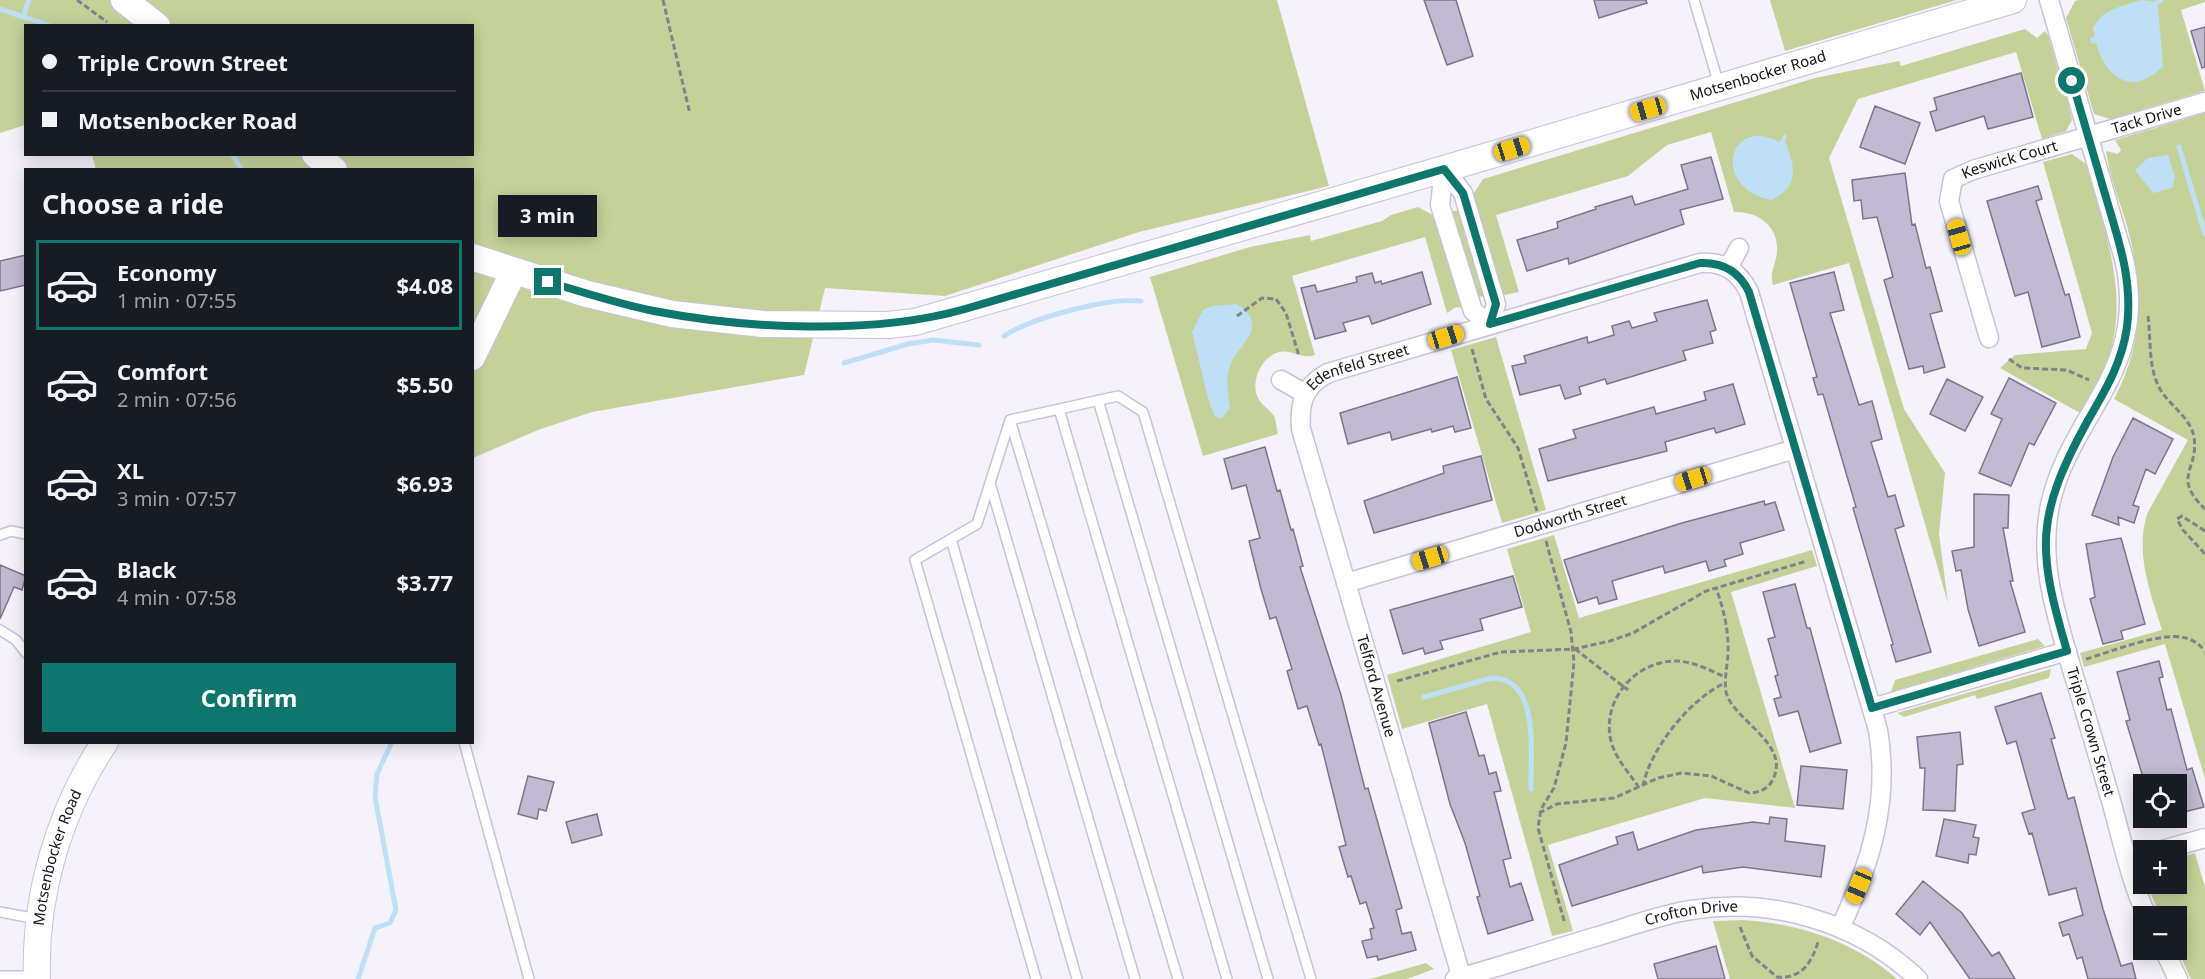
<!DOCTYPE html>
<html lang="en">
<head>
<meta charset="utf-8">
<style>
  :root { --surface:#171b24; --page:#20242c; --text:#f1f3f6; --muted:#9ea1a6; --line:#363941; --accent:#0f766e }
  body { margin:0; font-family:"Noto Sans",sans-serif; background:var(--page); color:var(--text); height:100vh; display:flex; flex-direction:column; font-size:22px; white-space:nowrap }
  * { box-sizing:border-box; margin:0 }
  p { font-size:20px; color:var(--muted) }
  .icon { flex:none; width:33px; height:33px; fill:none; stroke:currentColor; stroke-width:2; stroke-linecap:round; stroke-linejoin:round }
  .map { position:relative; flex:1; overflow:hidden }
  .drawer { position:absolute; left:24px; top:168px; width:450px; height:576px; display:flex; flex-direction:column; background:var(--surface); border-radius:0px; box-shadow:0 3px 15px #0003 }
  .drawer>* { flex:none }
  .top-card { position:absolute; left:24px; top:24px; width:450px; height:132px; border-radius:0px; box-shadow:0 3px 15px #0003; display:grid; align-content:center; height:132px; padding:0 18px; background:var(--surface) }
  .tools { position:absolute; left:2133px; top:774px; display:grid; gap:12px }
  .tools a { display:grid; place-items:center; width:54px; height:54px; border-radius:0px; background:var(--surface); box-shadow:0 3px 15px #0003; font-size:30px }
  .end { position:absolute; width:27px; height:27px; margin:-14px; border:8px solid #0f766e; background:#fff; box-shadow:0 0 0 3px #fff }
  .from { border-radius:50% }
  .bubble { position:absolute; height:42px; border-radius:0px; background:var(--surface); box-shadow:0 3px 15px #0003; font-size:20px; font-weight:700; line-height:42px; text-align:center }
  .car { position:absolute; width:18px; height:36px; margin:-18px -9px; border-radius:8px; box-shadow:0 0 4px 2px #0007; background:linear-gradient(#f5c518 24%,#345 0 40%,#f5c518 0 76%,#345 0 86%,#f5c518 0) }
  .top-card b { display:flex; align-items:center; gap:21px; height:57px; font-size:22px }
  .top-card b+b { border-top:2px solid var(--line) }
  .top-card i { width:15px; height:15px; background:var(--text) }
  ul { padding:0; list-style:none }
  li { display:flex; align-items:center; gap:18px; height:90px; margin:0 12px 9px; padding:0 6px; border:3px solid transparent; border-radius:0px }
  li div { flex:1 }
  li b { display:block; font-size:22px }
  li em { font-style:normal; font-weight:700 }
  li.on { border-color:var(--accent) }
  li>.icon { width:54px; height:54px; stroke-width:1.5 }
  h2 { padding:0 18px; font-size:27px; line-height:72px }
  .cta { display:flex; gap:12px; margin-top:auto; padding:12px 18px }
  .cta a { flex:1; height:69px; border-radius:0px; background:var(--accent); color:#fff; font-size:24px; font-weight:700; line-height:69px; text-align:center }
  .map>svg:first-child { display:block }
</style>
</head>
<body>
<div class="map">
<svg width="2205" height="979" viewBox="0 0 2205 979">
  <rect width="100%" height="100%" fill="#f5f2fc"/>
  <path fill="#c4d29a" d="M0,0H1277L1329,186L1139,232L945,296L825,288L804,375L592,412L538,430L473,458L472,170H96L92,155L472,154V26H26L25,125L0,133Z
    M1770,0H1957L1785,51Z
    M2079,0H2205V2L2181,10L2205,91L2110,119L2094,114L2066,18L2075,1Z
    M2025,29L2037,38L2045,31L2048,35L2071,114L2072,120L2066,131L2042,139L2016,52L1858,99L1829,158L1904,409L1945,473L1939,534L1948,603L1849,263L1773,285C1769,272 1776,265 1777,252C1779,226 1758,211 1734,212L1711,132L1667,145L1628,176L1496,215L1519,292L1504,295L1502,293L1474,200V193L1483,179L1815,78L1899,61L1901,66Z
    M2205,113V779L2165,644L2084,667L2080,653L2162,630C2150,591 2135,554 2147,514L2188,440L2114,399C2146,340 2143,281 2125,219C2118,197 2109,174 2106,151L2118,154L2121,150L2115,140Z
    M2072,154L2086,164C2105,233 2134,302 2103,372C2096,386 2088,399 2080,413L2000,368L2015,355L2086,349L2092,333L2043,162Z
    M1418,207L1433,215L1437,220L1461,308L1456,307L1447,313L1425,237L1292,276L1315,355C1303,360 1292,349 1279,352C1261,357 1250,382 1258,398C1262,406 1269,409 1274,416C1276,420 1277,429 1278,434L1203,456L1150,277L1250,247L1310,235L1311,241L1382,221L1391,215Z
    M1461,209L1487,295L1476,298L1451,212Z
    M1496,337L1546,510L1502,523L1451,350Z
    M1554,535L1579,618L1812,550L1817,566L1731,592L1795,808L1705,798L1548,845L1573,931L1552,936L1487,704L1402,729L1387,675L1531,632L1507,549Z
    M2038,639L2045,646L1891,692L1895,680Z
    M2051,669L2049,678L1977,699L1975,695L1904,717L1897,713Z
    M2195,853L2205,887V979H2191L2177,949L2176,916H2160L2147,884H2176L2177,858Z
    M1743,920C1799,924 1854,941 1897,979H1730L1713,921Z
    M1426,963L1434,969L1407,979H1370Z"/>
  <path fill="#bfdff7" d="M2140,0L2151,1L2158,7L2163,66C2133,97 2106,79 2096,43L2092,44L2090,38L2095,36L2093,28C2102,9 2121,7 2140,0Z
    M1784,134L1787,136L1785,141C1795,165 1800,188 1771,200C1712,189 1726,115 1780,142Z
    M2168,155L2175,177L2172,188L2153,193L2135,170L2148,158Z
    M1237,304C1271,327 1239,343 1230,366C1225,379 1228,394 1230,408L1222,418L1215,417L1209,402L1192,332L1203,310L1212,306Z"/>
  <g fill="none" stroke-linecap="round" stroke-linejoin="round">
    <path stroke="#bfdff7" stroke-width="5" d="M2150,8L2161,0
      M0,9L51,26
      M23,17L29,0
      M2179,147L2205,234
      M232,154L242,170
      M1004,336C1031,318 1109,297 1141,301
      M844,363L908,344L933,340L979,345
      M1424,697L1492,678C1541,678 1530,755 1531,789
      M358,979L375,928L390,923L396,910L375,797L377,774L392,742"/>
  </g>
  <path fill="#c2bad2" stroke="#7d758c" stroke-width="1.5" d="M1424,0H1456L1473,56L1447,65Z
    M1594,0H1646L1647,3L1599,18Z
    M2205,27V67L2202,68L2191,31Z
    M2021,73L2033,117L1988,129L1984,116L1936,131L1930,112L1937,110L1934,98Z
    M1875,106L1920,123L1905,164L1860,147Z
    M1711,157L1723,199L1680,210L1684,224L1569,264L1568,258L1527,271L1517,240L1558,228L1557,222L1596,209L1595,207L1632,196L1635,205L1688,189L1681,165Z
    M1905,173L1912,225L1915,224L1926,268L1930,267L1942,311L1930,314L1945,367L1924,373L1923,366L1909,369L1884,280L1893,277L1877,217L1863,219L1861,200L1854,201L1852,180Z
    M2038,186L2042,199L2036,201L2065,295L2069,294L2080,337L2042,347L2028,292L2015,296L1987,201Z
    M26,255V285L0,291V261Z
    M1422,272L1431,304L1372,324L1369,316L1343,323L1346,331L1315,339L1301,288L1315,285L1317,292L1357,282L1356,277L1372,273L1375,283L1381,281L1382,284Z
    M1834,272L1844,310L1830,313L1859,405L1872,401L1882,439L1871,442L1888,497L1895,495L1904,526L1895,529L1931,652L1896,662L1891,645L1893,644L1853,508L1856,507L1823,394L1818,395L1813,378L1817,377L1790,283Z
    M1707,300L1716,330L1710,332L1713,343L1683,351L1686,360L1607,384L1605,379L1579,387L1581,394L1565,399L1560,385L1520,395L1512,366L1526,363L1524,356L1587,337L1588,343L1614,335L1612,326L1629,321L1632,328L1657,321L1654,313Z
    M1457,377L1471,428L1455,432L1453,426L1432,432L1431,429L1392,440L1390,432L1348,444L1340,413Z
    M2009,378L2056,403L2034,445L2029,443L2011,486L1979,473L2002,419L1991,414Z
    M1947,379L1983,397L1965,431L1930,414Z
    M1733,384L1745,424L1716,433L1714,428L1665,442L1667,451L1548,481L1539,449L1576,438L1573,430L1654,407L1656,414L1706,400L1704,392Z
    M2133,418L2173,439L2155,474L2146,469L2133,505L2139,507L2134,523L2118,517L2119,525L2092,515L2113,457Z
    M1265,447L1277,491L1280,490L1291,530L1293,529L1303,566L1300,567L1341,695L1365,789L1368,788L1402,908L1396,910L1402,934L1411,932L1416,950L1378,960L1377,956L1367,958L1362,941L1372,939L1370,929L1374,928L1366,902L1360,904L1351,876L1348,877L1339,847L1346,845L1321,744L1319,745L1307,706L1298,709L1287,671L1292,669L1276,617L1270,619L1261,589L1249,541L1260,538L1246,485L1232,489L1224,459Z
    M1481,456L1492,500L1374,533L1364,501L1444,473L1443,466Z
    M1974,494L2009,495L2008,528H2003L2013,581H2010L2025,632L1979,646L1968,609L1961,570L1956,571L1952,551L1974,547Z
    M1764,501L1765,505L1775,502L1784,530L1740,543L1743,554L1724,560L1726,566L1709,571L1706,561L1665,573L1663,566L1612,581L1617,599L1599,604L1597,597L1578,603L1564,560L1682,523Z
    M2121,538L2145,624L2121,631L2123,639L2103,644L2090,599L2095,597L2086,544Z
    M0,565L26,576L22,590L14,587L0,619Z
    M1513,576L1522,607L1480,619L1483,630L1440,641L1443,649L1425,654L1423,648L1403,654L1390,610Z
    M1795,584L1807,628H1810L1841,743L1810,752L1798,711L1779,716L1774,699L1781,697L1775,676L1778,675L1768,639L1775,637L1763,592Z
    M2159,661L2163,677L2159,678L2167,710L2171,709L2187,770L2192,768L2204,807L2176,814V784H2145L2126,721L2130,720L2117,672Z
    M2041,693L2055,738L2051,739L2068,799L2074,797L2103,909L2121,966L2132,963L2136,979H2088L2082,957L2077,959L2069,934L2063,936L2059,923L2083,915L2076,888L2049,895L2032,833L2029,834L2022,813L2035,809L2016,741L2007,744L1995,707Z
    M1466,712L1479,756L1484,755L1489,774L1496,772L1501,791L1494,792L1511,858L1503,860L1510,887L1521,883L1533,920L1488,934L1477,897L1480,896L1465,843L1450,804L1429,723Z
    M1960,732L1963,764L1957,765L1955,811L1923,810L1925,768H1920L1917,737Z
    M1801,766L1847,770L1843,809L1797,805Z
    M528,776L554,782L546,811L539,809L537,819L518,814Z
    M597,814L602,835L572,843L566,822Z
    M1770,817L1787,819L1785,841L1825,846L1821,877L1743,867L1703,873L1702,866L1572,906L1559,865L1618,844L1616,837L1633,832L1638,850L1696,830L1753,822L1769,824Z
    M1944,819L1976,825L1973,837L1979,838L1976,855L1969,854L1968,863L1936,856Z
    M1923,881L1962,913L1992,956L1999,952L2015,979H1970L1930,922L1920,935L1896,914Z
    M1716,946L1725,979H1658L1654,964Z"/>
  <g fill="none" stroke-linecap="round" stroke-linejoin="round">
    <defs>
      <path id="service" d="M1694,0L1719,85
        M1098,400L1268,979
        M1059,409L1227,979
        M1010,420L1118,396L1143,412L1311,979
        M1010,420L977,524L915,560L1036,979
        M1010,420L1178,979
        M990,483L1135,979
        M0,535L11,531L26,534
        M951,539L1077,979
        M0,630L16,640L26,653
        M464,742L529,979
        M0,912L37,919
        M0,976H35"/>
      <g id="minor">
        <path id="s1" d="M2049,0L2124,259C2150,371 2070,413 2050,505C2038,564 2057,617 2073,673C2085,711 2096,749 2107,787C2120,829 2128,876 2147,916"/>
        <path d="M1444,169L1463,193L1496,304L1490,324L1473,311L1440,205Z"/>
        <path d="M1728,268L1739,248"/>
        <path id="s2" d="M1989,338L1949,201L1953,179L1973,170L2205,102"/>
        <path d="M1281,380L1304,393"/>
        <path id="s3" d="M1346,583L1795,449"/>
        <path d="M1872,708L2067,651"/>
        <path d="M2162,850L2205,838"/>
        <path d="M2164,950L2178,979"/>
        <path id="s4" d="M1455,979C1502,966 1548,951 1595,937C1626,928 1658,915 1691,910C1772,897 1858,922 1918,979"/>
        <path id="s5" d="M1462,979L1301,429C1299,402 1304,386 1328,373L1700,263C1722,261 1739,271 1749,292L1878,730C1890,802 1871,863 1840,928"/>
      </g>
      <g id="secondary">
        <path d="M124,0L157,26"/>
        <path d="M315,154L334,170"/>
        <path id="s6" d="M472,257L587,294L672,314L763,324L888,325L915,322L1444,169L2013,0"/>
        <path d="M472,357L514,271"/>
        <path id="s7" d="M37,979C34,896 59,811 105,742"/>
      </g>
    </defs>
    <use href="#service" stroke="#cac2da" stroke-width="12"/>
    <use href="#minor" stroke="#cac2da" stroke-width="21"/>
    <use href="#secondary" stroke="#cac2da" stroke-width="28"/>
    <path stroke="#84818a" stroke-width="3" stroke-dasharray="6 3" stroke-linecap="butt" d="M77,0L107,22
      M663,0L690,114
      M1237,316L1262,298L1276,299L1286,313L1299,356
      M2148,316C2151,339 2148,368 2160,389C2169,405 2191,418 2194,437C2199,471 2171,476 2205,509
      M1472,349L1486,399L1518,448L1537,511
      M2009,359L2022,368L2067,370L2089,380
      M2205,531L2182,516L2177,519L2183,530L2205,554
      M1546,541L1571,632L1574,662L1566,743L1554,788L1541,809L1538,828L1565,924
      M1575,649L1628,690
      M2086,659C2110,652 2162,631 2186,638C2194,640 2200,645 2205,651
      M1397,681L1501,652L1574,649L1610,641L1633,633L1706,591L1807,561
      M1643,786C1650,749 1690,699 1725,683
      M1639,788C1629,772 1616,760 1611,741C1601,700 1636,660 1677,661C1694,662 1710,670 1725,677
      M1539,813L1557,804L1614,798L1658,778L1682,773L1711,776L1749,793C1758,793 1768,789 1772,781C1793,744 1732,720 1726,692C1724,680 1727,668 1728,655C1729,631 1724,610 1716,588
      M1740,927L1752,956L1777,977C1802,979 1812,962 1818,942"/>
    <use href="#service" stroke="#fff" stroke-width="9"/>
    <use href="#minor" stroke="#fff" stroke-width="18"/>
    <use href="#secondary" stroke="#fff" stroke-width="26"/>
  </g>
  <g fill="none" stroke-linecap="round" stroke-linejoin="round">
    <path stroke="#0f766e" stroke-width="8" d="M548,282C583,292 618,304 654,311C747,329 874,335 965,309L1444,169L1463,193L1496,304L1490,324L1700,263C1722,262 1739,271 1749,292L1872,708L2067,651C2037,549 2035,517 2087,422C2105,391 2122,363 2127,327C2133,279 2118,239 2105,194C2094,156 2083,118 2072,81"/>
  </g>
  <g text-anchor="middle" stroke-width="6" stroke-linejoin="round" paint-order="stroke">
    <g font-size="15" fill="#15121a" stroke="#fff">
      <text dy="5" stroke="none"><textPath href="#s6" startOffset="1330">Motsenbocker Road</textPath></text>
      <text dy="5" stroke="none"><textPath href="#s2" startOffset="368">Tack Drive</textPath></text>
      <text dy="5" stroke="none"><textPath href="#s2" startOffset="225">Keswick Court</textPath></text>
      <text dy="5" stroke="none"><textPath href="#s5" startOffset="670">Edenfeld Street</textPath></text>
      <text dy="5" stroke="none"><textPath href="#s3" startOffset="234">Dodworth Street</textPath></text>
      <text transform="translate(1376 686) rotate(74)" y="5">Telford Avenue</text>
      <text dy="5" stroke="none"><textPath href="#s1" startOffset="766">Triple Crown Street</textPath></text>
      <text dy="5" stroke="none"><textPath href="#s7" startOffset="124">Motsenbocker Road</textPath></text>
      <text dy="5" stroke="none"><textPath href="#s4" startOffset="246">Crofton Drive</textPath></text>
    </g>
  </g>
</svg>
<div class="tools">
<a><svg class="icon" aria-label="locate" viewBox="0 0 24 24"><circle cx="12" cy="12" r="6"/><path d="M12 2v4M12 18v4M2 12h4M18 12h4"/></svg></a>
<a>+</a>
<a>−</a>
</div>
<i class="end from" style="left:2072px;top:81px"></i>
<i class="end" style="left:548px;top:282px"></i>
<div class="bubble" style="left:498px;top:195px;width:99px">3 min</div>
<i class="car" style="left:1648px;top:109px;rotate:254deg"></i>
<i class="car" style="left:1512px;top:149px;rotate:73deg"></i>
<i class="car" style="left:1959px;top:237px;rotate:344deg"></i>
<i class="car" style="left:1446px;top:337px;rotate:73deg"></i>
<i class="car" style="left:1693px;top:479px;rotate:253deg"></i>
<i class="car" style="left:1430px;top:558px;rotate:253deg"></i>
<i class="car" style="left:1859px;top:886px;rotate:203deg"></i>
<div class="top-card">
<b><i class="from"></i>Triple Crown Street</b>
<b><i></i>Motsenbocker Road</b>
</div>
<section class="drawer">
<h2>Choose a ride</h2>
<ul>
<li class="on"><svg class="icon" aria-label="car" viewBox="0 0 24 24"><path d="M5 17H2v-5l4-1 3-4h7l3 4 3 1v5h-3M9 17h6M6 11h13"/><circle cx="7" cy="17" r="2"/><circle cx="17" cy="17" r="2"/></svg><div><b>Economy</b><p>1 min · 07:55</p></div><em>$4.08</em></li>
<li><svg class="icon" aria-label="car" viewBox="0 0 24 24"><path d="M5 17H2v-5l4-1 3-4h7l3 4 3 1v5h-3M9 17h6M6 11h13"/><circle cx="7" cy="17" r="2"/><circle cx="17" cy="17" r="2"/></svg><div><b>Comfort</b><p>2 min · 07:56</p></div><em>$5.50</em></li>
<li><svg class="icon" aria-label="car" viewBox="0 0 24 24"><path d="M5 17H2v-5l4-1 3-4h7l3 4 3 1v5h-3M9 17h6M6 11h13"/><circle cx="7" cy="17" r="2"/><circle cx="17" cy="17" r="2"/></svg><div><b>XL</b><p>3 min · 07:57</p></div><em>$6.93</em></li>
<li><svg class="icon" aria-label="car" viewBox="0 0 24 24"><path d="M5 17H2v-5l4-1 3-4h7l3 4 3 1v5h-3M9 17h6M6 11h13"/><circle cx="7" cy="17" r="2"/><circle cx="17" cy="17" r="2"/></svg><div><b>Black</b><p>4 min · 07:58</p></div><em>$3.77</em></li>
</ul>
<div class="cta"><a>Confirm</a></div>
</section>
</div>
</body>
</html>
